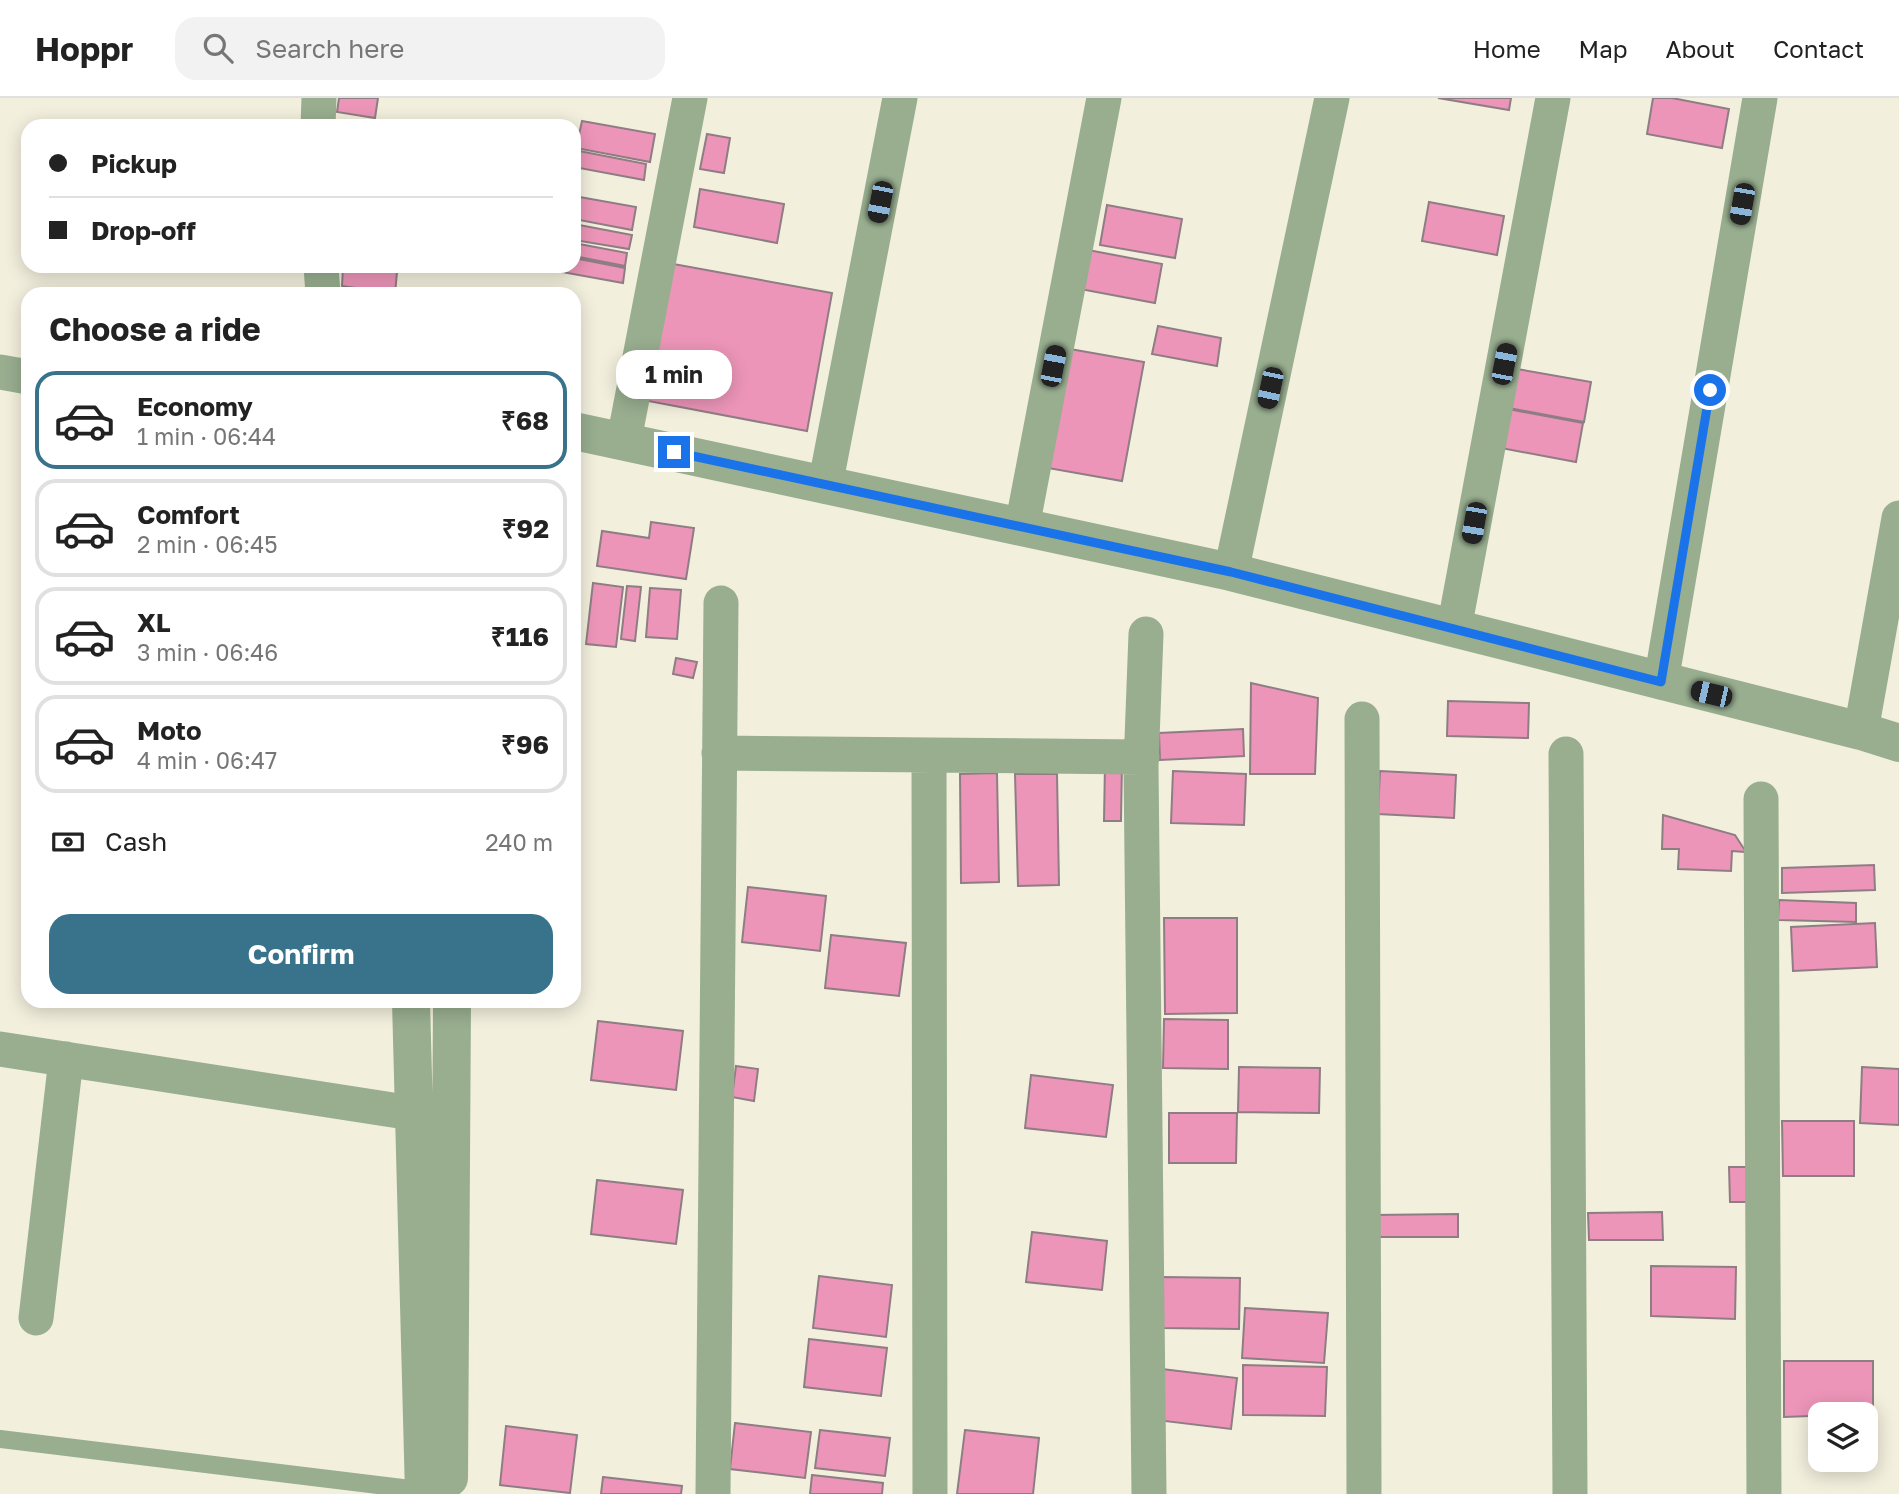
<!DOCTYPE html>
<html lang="en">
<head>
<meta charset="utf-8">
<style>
  :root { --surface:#fff; --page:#f2f2f2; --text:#222; --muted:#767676; --line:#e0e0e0; --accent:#38728b }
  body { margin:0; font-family:"Golos Text",sans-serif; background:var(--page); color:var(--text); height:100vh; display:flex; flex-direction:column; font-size:26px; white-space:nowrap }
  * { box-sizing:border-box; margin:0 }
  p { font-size:23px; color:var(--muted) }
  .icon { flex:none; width:38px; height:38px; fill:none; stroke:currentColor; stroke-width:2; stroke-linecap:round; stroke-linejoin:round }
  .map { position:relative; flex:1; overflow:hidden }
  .sheet { position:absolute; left:21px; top:189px; width:560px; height:721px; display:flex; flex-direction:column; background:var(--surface); border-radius:21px; box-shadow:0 4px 18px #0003 }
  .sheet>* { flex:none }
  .banner { position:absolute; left:21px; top:21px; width:560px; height:154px; border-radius:21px; box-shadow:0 4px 18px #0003; display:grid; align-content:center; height:154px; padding:0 28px; background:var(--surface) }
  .buttons { position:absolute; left:1808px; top:1304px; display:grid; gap:14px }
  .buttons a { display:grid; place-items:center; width:70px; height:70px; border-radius:14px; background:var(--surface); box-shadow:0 4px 18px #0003; font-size:35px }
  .end { position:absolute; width:32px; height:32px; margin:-16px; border:9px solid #1a73e8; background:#fff; box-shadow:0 0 0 4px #fff }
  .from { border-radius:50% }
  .bubble { position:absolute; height:49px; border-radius:21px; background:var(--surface); box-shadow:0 4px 18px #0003; font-size:23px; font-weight:700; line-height:49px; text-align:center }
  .car { position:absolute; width:21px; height:42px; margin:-21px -10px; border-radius:9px; box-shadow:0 0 5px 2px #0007; background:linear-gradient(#222 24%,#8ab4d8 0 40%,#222 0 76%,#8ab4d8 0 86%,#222 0) }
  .banner b { display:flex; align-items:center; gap:24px; height:66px; font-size:26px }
  .banner b+b { border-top:2px solid var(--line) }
  .banner i { width:18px; height:18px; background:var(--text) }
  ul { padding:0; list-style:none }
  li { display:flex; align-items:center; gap:21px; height:98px; margin:0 14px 10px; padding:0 14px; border:4px solid var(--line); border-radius:21px }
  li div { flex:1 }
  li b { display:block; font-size:26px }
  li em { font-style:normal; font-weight:700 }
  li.current { border-color:var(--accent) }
  li>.icon { width:63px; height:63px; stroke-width:1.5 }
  h2 { padding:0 28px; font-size:32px; line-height:84px }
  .pay { display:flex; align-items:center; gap:18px; height:77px; padding:0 28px; font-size:26px }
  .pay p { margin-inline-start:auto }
  .action { display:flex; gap:14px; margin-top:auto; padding:14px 28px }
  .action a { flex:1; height:80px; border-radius:21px; background:var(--accent); color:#fff; font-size:28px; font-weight:700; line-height:80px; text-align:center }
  header { display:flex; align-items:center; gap:42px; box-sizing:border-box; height:98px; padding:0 35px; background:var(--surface); border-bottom:2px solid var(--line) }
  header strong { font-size:33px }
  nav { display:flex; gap:38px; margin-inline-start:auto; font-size:24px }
  .search { width:490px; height:63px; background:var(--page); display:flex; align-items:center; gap:18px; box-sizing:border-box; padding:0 24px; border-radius:21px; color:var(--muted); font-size:26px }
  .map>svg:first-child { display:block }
</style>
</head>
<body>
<header>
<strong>Hoppr</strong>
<div class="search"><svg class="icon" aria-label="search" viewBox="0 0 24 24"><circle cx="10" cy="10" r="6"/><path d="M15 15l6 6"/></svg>Search here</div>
<nav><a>Home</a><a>Map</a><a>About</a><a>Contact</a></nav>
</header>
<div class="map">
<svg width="1899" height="1396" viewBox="0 0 1899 1396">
  <rect width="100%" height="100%" fill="#f3efdd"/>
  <path fill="#ec95b8" stroke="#8f7d84" stroke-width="2" d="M339,0H378L375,20L337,14Z
    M1438,0H1511L1509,12Z
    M1653,0H1672L1729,11L1722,50L1647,36Z
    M582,23L655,36L650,64L576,50Z
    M707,36L730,40L724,75L700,71Z
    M574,52L646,66L644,82L574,69Z
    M700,91L784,106L777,145L694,129Z
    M574,98L636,109L632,132L574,121Z
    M1429,104L1504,118L1497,157L1422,143Z
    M1107,107L1182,121L1175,160L1100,147Z
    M574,126L632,137L629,151L574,142Z
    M574,145L627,155L625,168L574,158Z
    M1088,152L1162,166L1155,205L1080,191Z
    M574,160L625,170L623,185L551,172L552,168H574Z
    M668,165L832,195L807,333L643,302Z
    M343,169L397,174L395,196H355L356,190L342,188Z
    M1158,228L1221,240L1217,268L1152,256Z
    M1070,251L1144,264L1122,383L1048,370Z
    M1517,271L1591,284L1584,324L1509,310Z
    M1508,311L1583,325L1576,364L1501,350Z
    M651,424L694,430L686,481L597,468L602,433L649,440Z
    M593,485L623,489L616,549L586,546Z
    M627,488L641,489L635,543L621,541Z
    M650,490L681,492L677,541L646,539Z
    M676,560L697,564L693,580L673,576Z
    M1251,585L1318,600L1315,676H1250Z
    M1448,603L1529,605L1528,640L1447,638Z
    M1243,631L1244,658L1160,662L1159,635Z
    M1105,665H1122L1121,723H1104Z
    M1173,673L1246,676L1244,727L1171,725Z
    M1380,673L1456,677L1454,720L1378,716Z
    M997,675L999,784L961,785L960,676Z
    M1015,676H1057L1059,787L1018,788Z
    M1663,717L1735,737L1746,754L1732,753L1731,773L1678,771L1679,751H1662Z
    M1874,767L1875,792L1782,795V770Z
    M748,789L826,798L820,853L742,844Z
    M1779,802L1856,805V824L1778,822Z
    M1164,820H1237V915L1165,916Z
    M1875,825L1877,869L1793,873L1791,829Z
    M831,837L906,845L899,898L825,890Z
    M1164,921L1228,922V971L1163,970Z
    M598,923L683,933L676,992L591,982Z
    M736,968L758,971L754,1003L732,999Z
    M1239,969L1320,970L1319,1015L1238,1014Z
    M1862,969L1899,971V1027L1860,1025Z
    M1031,977L1113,987L1106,1039L1025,1030Z
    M1169,1015H1237L1236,1065H1169Z
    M1782,1023H1854V1078H1783Z
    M1729,1069H1748L1749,1104H1730Z
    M597,1082L683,1092L676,1146L591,1136Z
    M1662,1114L1663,1142H1589L1588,1115Z
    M1458,1116V1139H1373V1117Z
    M1032,1134L1107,1143L1102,1192L1026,1184Z
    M1651,1168L1736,1169L1735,1221L1651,1218Z
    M819,1178L892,1187L886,1239L813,1230Z
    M1162,1179L1240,1180L1239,1231L1162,1230Z
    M1245,1210L1328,1215L1324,1265L1242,1260Z
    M809,1241L887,1250L881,1298L804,1289Z
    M1784,1263H1873V1319H1866V1316L1784,1319Z
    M1243,1267L1327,1269L1325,1318L1243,1317Z
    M1162,1271L1237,1280L1231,1331L1156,1322Z
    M735,1325L811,1334L805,1380L730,1371Z
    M506,1328L577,1337L570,1395L500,1387Z
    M820,1332L890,1340L885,1378L815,1370Z
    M965,1332L1039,1340L1033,1396H957Z
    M812,1377L883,1385L882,1396H810Z
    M603,1379L682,1388L681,1396H601Z"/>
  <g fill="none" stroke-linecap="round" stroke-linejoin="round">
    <path stroke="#98ae8f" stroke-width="18" d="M0,1341L427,1393"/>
    <path stroke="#98ae8f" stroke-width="35" d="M318,28L319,0
      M321,168L323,196
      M0,274L28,279
      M624,342L690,0
      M825,388L900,0
      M1022,429L1104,0
      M1231,474L1332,0
      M1454,531L1553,0
      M1146,536L1141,668L1149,1396
      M1661,584L1760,0
      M1362,621L1364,1396
      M1861,633L1899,420
      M719,655L1142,659
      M1566,656L1570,1396
      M929,657L930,1396
      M1761,701L1764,1396
      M0,951L412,1015
      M36,1220L66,961
      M713,1396L721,505"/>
    <path stroke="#98ae8f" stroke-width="38" d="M574,333L1231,474L1861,633L1899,645
      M411,903L424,1396
      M449,1380L452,903"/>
  </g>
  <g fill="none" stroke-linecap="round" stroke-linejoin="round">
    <path stroke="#1a73e8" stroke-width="9" d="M674,354L1231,474L1661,584L1710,292"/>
  </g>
</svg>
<div class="buttons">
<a><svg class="icon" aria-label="layers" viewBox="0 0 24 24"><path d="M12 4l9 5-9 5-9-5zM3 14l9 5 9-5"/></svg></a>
</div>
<i class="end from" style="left:1710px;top:292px"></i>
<i class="end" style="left:674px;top:354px"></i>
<div class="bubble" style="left:616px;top:252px;width:116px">1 min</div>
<i class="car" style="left:880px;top:104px;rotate:191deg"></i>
<i class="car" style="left:1742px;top:106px;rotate:190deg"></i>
<i class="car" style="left:1504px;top:266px;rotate:11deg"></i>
<i class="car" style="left:1053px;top:268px;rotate:11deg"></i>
<i class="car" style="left:1270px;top:290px;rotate:192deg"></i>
<i class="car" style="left:1474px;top:425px;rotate:190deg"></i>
<i class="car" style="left:1711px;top:596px;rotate:283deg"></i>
<div class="banner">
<b><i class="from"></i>Pickup</b>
<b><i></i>Drop-off</b>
</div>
<section class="sheet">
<h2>Choose a ride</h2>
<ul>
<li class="current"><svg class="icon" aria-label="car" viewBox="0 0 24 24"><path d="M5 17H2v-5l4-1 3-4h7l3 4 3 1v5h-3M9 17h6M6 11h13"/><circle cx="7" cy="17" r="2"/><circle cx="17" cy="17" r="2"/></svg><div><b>Economy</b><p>1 min · 06:44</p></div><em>₹68</em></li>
<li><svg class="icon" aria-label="car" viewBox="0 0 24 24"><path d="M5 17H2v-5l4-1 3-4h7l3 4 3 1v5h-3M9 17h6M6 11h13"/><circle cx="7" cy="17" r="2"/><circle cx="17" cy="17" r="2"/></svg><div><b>Comfort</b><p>2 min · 06:45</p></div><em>₹92</em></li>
<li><svg class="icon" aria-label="car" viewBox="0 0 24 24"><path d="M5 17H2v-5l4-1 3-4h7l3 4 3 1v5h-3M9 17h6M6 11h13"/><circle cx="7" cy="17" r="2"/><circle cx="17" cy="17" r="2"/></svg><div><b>XL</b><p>3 min · 06:46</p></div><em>₹116</em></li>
<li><svg class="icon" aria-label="car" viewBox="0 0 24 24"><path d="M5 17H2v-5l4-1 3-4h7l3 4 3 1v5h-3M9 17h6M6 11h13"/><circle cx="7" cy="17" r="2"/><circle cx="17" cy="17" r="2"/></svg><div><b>Moto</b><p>4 min · 06:47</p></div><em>₹96</em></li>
</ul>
<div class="pay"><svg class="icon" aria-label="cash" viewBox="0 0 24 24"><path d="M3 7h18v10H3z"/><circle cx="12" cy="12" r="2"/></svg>Cash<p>240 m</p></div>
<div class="action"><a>Confirm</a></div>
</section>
</div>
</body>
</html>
